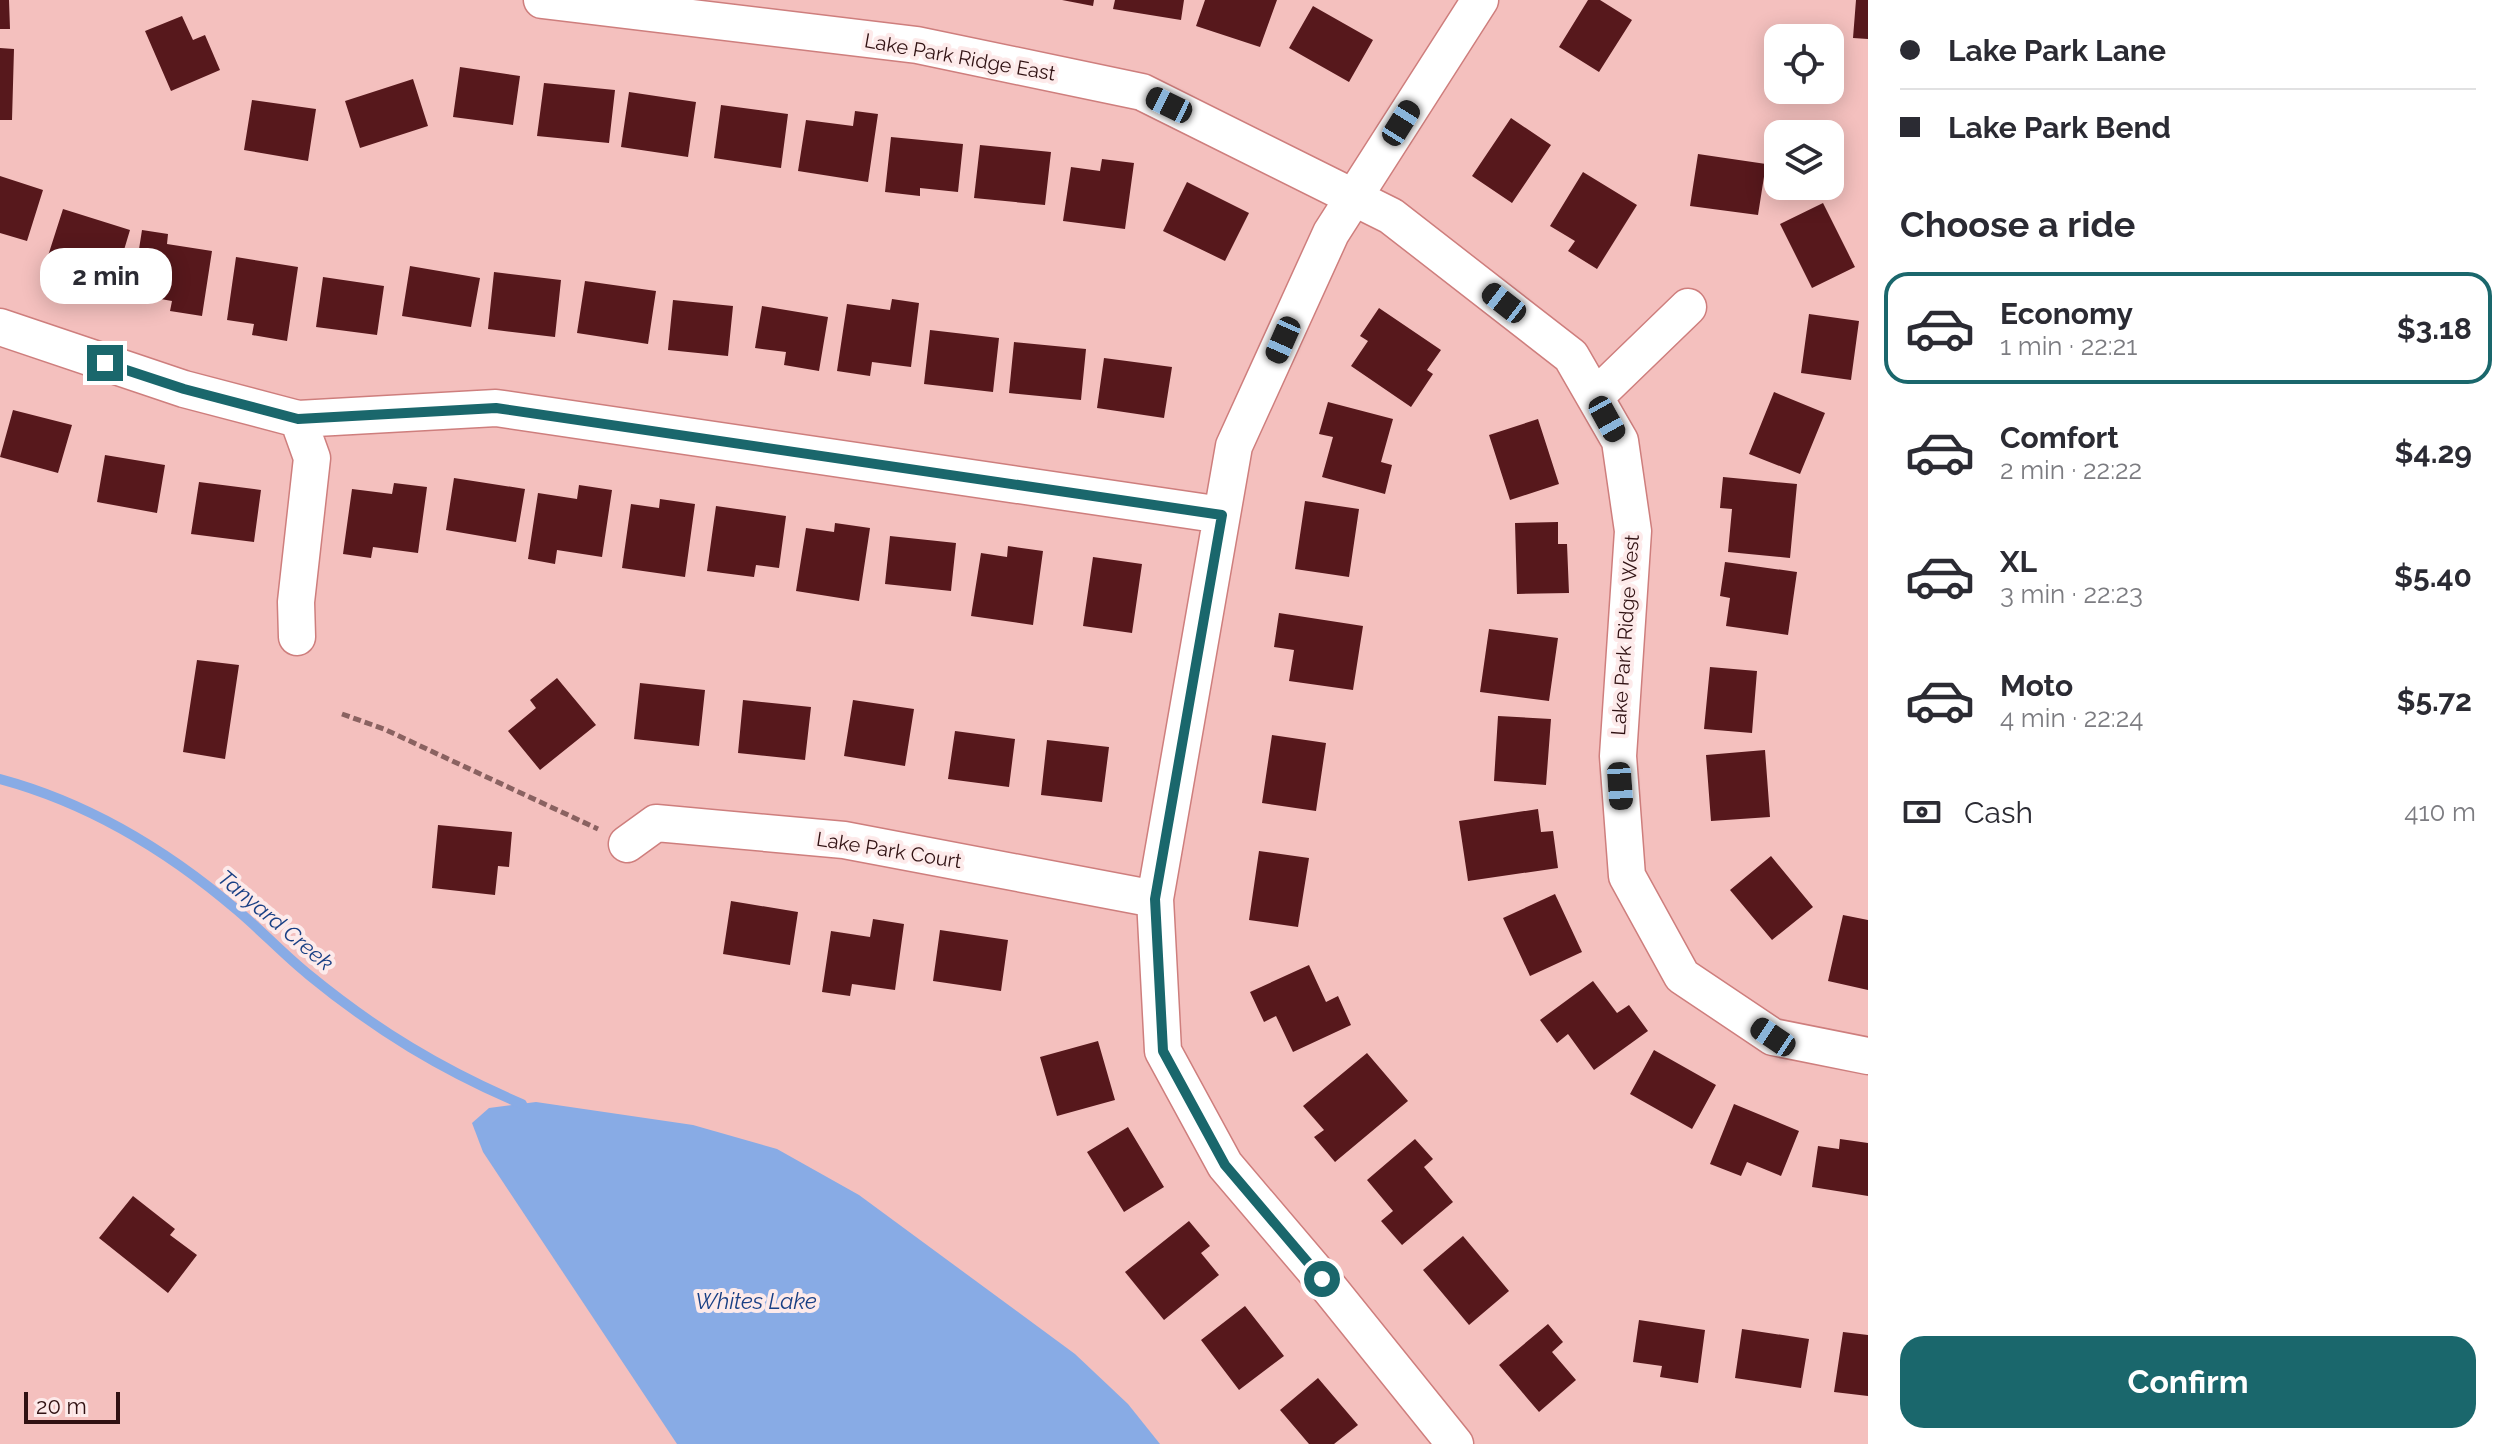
<!DOCTYPE html>
<html lang="en">
<head>
<meta charset="utf-8">
<style>
  :root { --surface:#fff; --page:#f2f2f3; --text:#2b2b33; --muted:#7c7c81; --line:#e1e1e2; --accent:#1a676c }
  body { margin:0; font-family:Raleway,sans-serif; background:var(--page); color:var(--text); height:100vh; display:flex; flex-direction:column; font-size:30px; white-space:nowrap }
  * { box-sizing:border-box; margin:0 }
  p { font-size:26px; color:var(--muted) }
  .icon { flex:none; width:44px; height:44px; fill:none; stroke:currentColor; stroke-width:2; stroke-linecap:round; stroke-linejoin:round }
  .map { position:relative; flex:1; overflow:hidden }
  .panel { display:flex; flex-direction:column; background:var(--surface); width:640px }
  .panel>* { flex:none }
  .banner { display:grid; align-content:center; height:176px; padding:0 32px; background:var(--surface) }
  .fabs { position:absolute; left:1764px; top:24px; display:grid; gap:16px }
  .fabs a { display:grid; place-items:center; width:80px; height:80px; border-radius:16px; background:var(--surface); box-shadow:0 4px 20px #0003; font-size:40px }
  .scale { position:absolute; left:24px; bottom:20px; width:96px; box-sizing:border-box; padding-left:8px; border:4px solid #301112; border-top:0; font-size:22px; line-height:28px; white-space:nowrap; color:#301112; -webkit-text-stroke:6px #fdeaea; paint-order:stroke }
  .end { position:absolute; width:36px; height:36px; margin:-18px; border:10px solid #1a676c; background:#fff; box-shadow:0 0 0 4px #fff }
  .from { border-radius:50% }
  .bubble { position:absolute; height:56px; border-radius:24px; background:var(--surface); box-shadow:0 4px 20px #0003; font-size:26px; font-weight:700; line-height:56px; text-align:center }
  .car { position:absolute; width:24px; height:48px; margin:-24px -12px; border-radius:10px; box-shadow:0 0 6px 2px #0007; background:linear-gradient(#222 24%,#8ab4d8 0 40%,#222 0 76%,#8ab4d8 0 86%,#222 0) }
  .banner b { display:flex; align-items:center; gap:28px; height:76px; font-size:30px }
  .banner b+b { border-top:2px solid var(--line) }
  .banner i { width:20px; height:20px; background:var(--text) }
  ul { padding:0; list-style:none }
  li { display:flex; align-items:center; gap:24px; height:112px; margin:0 16px 12px; padding:0 16px; border:4px solid transparent; border-radius:24px }
  li div { flex:1 }
  li b { display:block; font-size:30px }
  li em { font-style:normal; font-weight:700 }
  li.active { border-color:var(--accent) }
  li>.icon { width:72px; height:72px; stroke-width:1.5 }
  h2 { padding:0 32px; font-size:36px; line-height:96px }
  .pay { display:flex; align-items:center; gap:20px; height:88px; padding:0 32px; font-size:30px }
  .pay p { margin-inline-start:auto }
  .button { display:flex; gap:16px; margin-top:auto; padding:16px 32px }
  .button a { flex:1; height:92px; border-radius:24px; background:var(--accent); color:#fff; font-size:32px; font-weight:700; line-height:92px; text-align:center }
  main { display:flex; flex:1; min-height:0 }
  .map>svg:first-child { display:block }
</style>
</head>
<body>
<main>
<div class="map">
<svg width="1868" height="1444" viewBox="0 0 1868 1444">
  <rect width="100%" height="100%" fill="#f4c0be"/>
  <path fill="#88abe5" d="M536,1102L693,1125L777,1149L859,1195L1075,1354L1128,1404L1160,1444H677L483,1152L472,1123L489,1108Z"/>
  <g fill="none" stroke-linecap="round" stroke-linejoin="round">
    <path stroke="#88abe5" stroke-width="10" d="M0,779C89,803 167,850 237,910C262,931 284,955 309,975C376,1030 442,1070 522,1104"/>
  </g>
  <path fill="#57181c" d="M0,0H9L10,29H0Z
    M1062,0H1094L1093,6Z
    M1115,0H1184L1181,20L1113,9Z
    M1205,0H1277L1260,47L1196,26Z
    M1588,0H1600L1632,20L1599,72L1559,47Z
    M1856,0H1868V39L1853,38Z
    M1313,6L1373,40L1349,82L1289,48Z
    M182,16L193,40L205,35L220,70L171,91L145,31Z
    M0,48L14,49L12,120H0Z
    M460,67L520,76L513,125L453,117Z
    M413,79L428,126L360,148L345,101Z
    M544,83L615,90L609,143L537,136Z
    M629,92L696,102L688,157L621,147Z
    M252,100L316,109L308,161L244,150Z
    M721,105L788,114L781,168L714,158Z
    M855,111L878,114L868,182L798,171L806,120L853,126Z
    M1511,118L1551,145L1512,203L1472,176Z
    M891,137L963,144L958,192L920,188V196L885,192Z
    M980,145L1051,152L1045,205L974,198Z
    M1698,154L1766,164L1758,215L1690,206Z
    M1102,159L1134,163L1125,229L1063,221L1071,167L1100,171Z
    M1583,172L1637,205L1597,269L1568,251L1575,241L1550,226Z
    M0,176L43,190L27,241L0,233Z
    M1187,182L1249,213L1225,261L1163,231Z
    M1823,203L1855,267L1812,288L1780,224Z
    M63,209L130,230L115,280L47,259Z
    M142,230L168,234L167,244L212,251L202,316L170,311L172,301L132,294Z
    M236,257L298,267L287,341L252,335L254,324L227,320Z
    M410,266L480,278L471,327L402,316Z
    M494,272L561,280L555,337L488,329Z
    M323,277L384,286L377,335L316,327Z
    M585,281L656,291L648,344L577,333Z
    M892,299L919,303L911,367L872,362L870,376L837,371L847,304L890,310Z
    M673,300L733,306L728,356L668,350Z
    M762,306L828,317L819,371L784,365L786,352L755,348Z
    M1379,308L1441,350L1427,370L1433,374L1411,407L1351,366L1368,341L1360,336Z
    M1809,314L1859,321L1851,380L1801,373Z
    M930,330L999,338L993,392L924,384Z
    M1014,342L1086,349L1081,400L1009,393Z
    M1104,358L1172,367L1164,418L1097,408Z
    M1774,392L1825,413L1800,474L1749,454Z
    M1328,402L1393,419L1381,462L1392,465L1385,494L1322,477L1333,437L1319,434Z
    M13,410L72,425L58,473L0,457Z
    M1538,419L1559,484L1510,500L1489,435Z
    M105,455L165,465L157,513L97,502Z
    M1723,477L1797,484L1790,558L1728,552L1732,509L1720,508Z
    M454,478L525,489L516,542L446,530Z
    M199,482L261,490L254,542L191,534Z
    M394,483L427,487L418,553L373,547L371,558L343,554L352,489L392,494Z
    M579,485L612,490L602,557L557,550L555,564L528,559L538,493L577,499Z
    M660,499L695,504L685,577L622,568L631,504L659,508Z
    M1305,501L1359,509L1349,577L1295,569Z
    M716,506L786,516L779,568L756,565L754,577L707,571Z
    M1558,522V544H1567L1569,593L1517,594L1515,523Z
    M835,523L870,528L859,601L796,591L806,528L834,532Z
    M890,536L956,543L951,591L885,584Z
    M1008,546L1043,551L1033,625L971,616L981,553L1007,557Z
    M1093,557L1142,564L1132,633L1083,626Z
    M1725,562L1797,572L1788,635L1726,626L1730,598L1720,596Z
    M1279,613L1363,626L1353,690L1289,681L1294,650L1274,647Z
    M1489,629L1558,638L1549,701L1480,692Z
    M197,660L239,665L225,759L183,752Z
    M1710,667L1757,671L1752,733L1704,729Z
    M557,678L596,725L540,770L508,731L536,708L530,700Z
    M640,683L705,690L699,746L634,739Z
    M743,700L811,707L805,760L738,753Z
    M853,700L914,709L905,766L844,756Z
    M1498,716L1551,719L1546,785L1494,781Z
    M955,731L1015,739L1009,787L948,779Z
    M1272,735L1326,743L1316,811L1262,803Z
    M1047,740L1109,747L1102,802L1041,795Z
    M1765,750L1770,817L1711,821L1706,755Z
    M1538,809L1541,832L1553,831L1558,868L1468,881L1459,821Z
    M438,825L512,832L509,867L498,866L495,895L432,888Z
    M1259,851L1309,858L1298,927L1249,920Z
    M1771,856L1813,907L1772,940L1730,890Z
    M1555,894L1582,952L1530,976L1503,918Z
    M731,901L798,912L790,965L723,954Z
    M1843,915L1868,920V990L1828,981Z
    M873,919L904,924L895,990L852,984L850,996L822,992L831,931L870,937Z
    M940,930L1008,940L1001,991L933,981Z
    M1309,965L1326,1002L1338,996L1351,1025L1293,1052L1276,1016L1264,1022L1250,992Z
    M1593,981L1617,1013L1629,1005L1648,1031L1594,1070L1568,1034L1557,1043L1540,1020Z
    M1098,1041L1115,1100L1057,1116L1040,1057Z
    M1654,1050L1716,1085L1692,1129L1630,1094Z
    M1367,1053L1408,1101L1335,1162L1314,1137L1324,1130L1303,1106Z
    M1734,1104L1799,1131L1781,1176L1747,1162L1741,1176L1710,1164Z
    M1128,1127L1164,1187L1124,1212L1087,1152Z
    M1415,1139L1433,1159L1424,1167L1453,1202L1402,1245L1381,1221L1393,1211L1367,1180Z
    M1840,1139L1868,1143V1196L1812,1187L1818,1146L1839,1149Z
    M133,1196L175,1229L170,1235L197,1255L168,1293L99,1238Z
    M1189,1221L1210,1246L1201,1253L1219,1275L1164,1320L1125,1272Z
    M1463,1236L1509,1291L1469,1325L1423,1270Z
    M1245,1306L1284,1356L1239,1390L1201,1340Z
    M1639,1320L1705,1330L1698,1383L1660,1377L1662,1366L1633,1362Z
    M1548,1324L1563,1342L1552,1352L1576,1380L1539,1412L1499,1365Z
    M1742,1329L1809,1339L1801,1388L1735,1378Z
    M1843,1332L1868,1335V1396L1834,1392Z
    M1318,1378L1358,1425L1334,1444H1309L1280,1410Z"/>
  <g fill="none" stroke-linecap="round" stroke-linejoin="round">
    <defs>
      <path id="minor" d="M542,0L917,45L1142,92L1391,216L1571,356L1620,441L1633,531L1618,756L1627,876L1682,976L1773,1037L1868,1056
        M0,327L184,389L298,419L496,408L1222,515
        M1595,397L1688,307
        M297,637L296,602L312,458L298,419
        M627,844L656,823L844,840L1155,899
        M1455,1444L1322,1279L1225,1165L1163,1051L1155,899L1234,446L1331,233L1480,0"/>
    </defs>
    <use href="#minor" stroke="#ce7e7d" stroke-width="39"/>
    <path stroke="#8a6261" stroke-width="5" stroke-dasharray="8 4" stroke-linecap="butt" d="M342,714L384,729L598,829"/>
    <use href="#minor" stroke="#fff" stroke-width="36"/>
  </g>
  <g fill="none" stroke-linecap="round" stroke-linejoin="round">
    <path stroke="#1a676c" stroke-width="10" d="M105,363L184,389L298,419L496,408L1222,515L1155,899L1163,1051L1225,1165L1322,1279"/>
  </g>
  <g text-anchor="middle" stroke-width="8" stroke-linejoin="round" paint-order="stroke">
    <g font-size="20" fill="#301112" stroke="#fdeaea">
      <text transform="translate(960 57) rotate(10)" y="7">Lake Park Ridge East</text>
      <text transform="translate(1625 635) rotate(-86)" y="7">Lake Park Ridge West</text>
      <text transform="translate(889 850) rotate(9)" y="7">Lake Park Court</text>
    </g>
    <g font-size="22" font-style="italic" fill="#183f84" stroke="#fdeaea">
      <text transform="translate(276 920) rotate(40)" y="8">Tanyard Creek</text>
      <text x="756" y="1309">Whites Lake</text>
    </g>
  </g>
</svg>
<div class="fabs">
<a><svg class="icon" aria-label="locate" viewBox="0 0 24 24"><circle cx="12" cy="12" r="6"/><path d="M12 2v4M12 18v4M2 12h4M18 12h4"/></svg></a>
<a><svg class="icon" aria-label="layers" viewBox="0 0 24 24"><path d="M12 4l9 5-9 5-9-5zM3 14l9 5 9-5"/></svg></a>
</div>
<div class="scale">20 m</div>
<i class="end from" style="left:1322px;top:1279px"></i>
<i class="end" style="left:105px;top:363px"></i>
<div class="bubble" style="left:40px;top:248px;width:132px">2 min</div>
<i class="car" style="left:1169px;top:105px;rotate:296deg"></i>
<i class="car" style="left:1401px;top:123px;rotate:32deg"></i>
<i class="car" style="left:1504px;top:303px;rotate:308deg"></i>
<i class="car" style="left:1283px;top:340px;rotate:204deg"></i>
<i class="car" style="left:1607px;top:419px;rotate:151deg"></i>
<i class="car" style="left:1620px;top:786px;rotate:176deg"></i>
<i class="car" style="left:1773px;top:1037px;rotate:304deg"></i>
</div>
<section class="panel">
<div class="banner">
<b><i class="from"></i>Lake Park Lane</b>
<b><i></i>Lake Park Bend</b>
</div>
<h2>Choose a ride</h2>
<ul>
<li class="active"><svg class="icon" aria-label="car" viewBox="0 0 24 24"><path d="M5 17H2v-5l4-1 3-4h7l3 4 3 1v5h-3M9 17h6M6 11h13"/><circle cx="7" cy="17" r="2"/><circle cx="17" cy="17" r="2"/></svg><div><b>Economy</b><p>1 min · 22:21</p></div><em>$3.18</em></li>
<li><svg class="icon" aria-label="car" viewBox="0 0 24 24"><path d="M5 17H2v-5l4-1 3-4h7l3 4 3 1v5h-3M9 17h6M6 11h13"/><circle cx="7" cy="17" r="2"/><circle cx="17" cy="17" r="2"/></svg><div><b>Comfort</b><p>2 min · 22:22</p></div><em>$4.29</em></li>
<li><svg class="icon" aria-label="car" viewBox="0 0 24 24"><path d="M5 17H2v-5l4-1 3-4h7l3 4 3 1v5h-3M9 17h6M6 11h13"/><circle cx="7" cy="17" r="2"/><circle cx="17" cy="17" r="2"/></svg><div><b>XL</b><p>3 min · 22:23</p></div><em>$5.40</em></li>
<li><svg class="icon" aria-label="car" viewBox="0 0 24 24"><path d="M5 17H2v-5l4-1 3-4h7l3 4 3 1v5h-3M9 17h6M6 11h13"/><circle cx="7" cy="17" r="2"/><circle cx="17" cy="17" r="2"/></svg><div><b>Moto</b><p>4 min · 22:24</p></div><em>$5.72</em></li>
</ul>
<div class="pay"><svg class="icon" aria-label="cash" viewBox="0 0 24 24"><path d="M3 7h18v10H3z"/><circle cx="12" cy="12" r="2"/></svg>Cash<p>410 m</p></div>
<div class="button"><a>Confirm</a></div>
</section>
</main>
</body>
</html>
